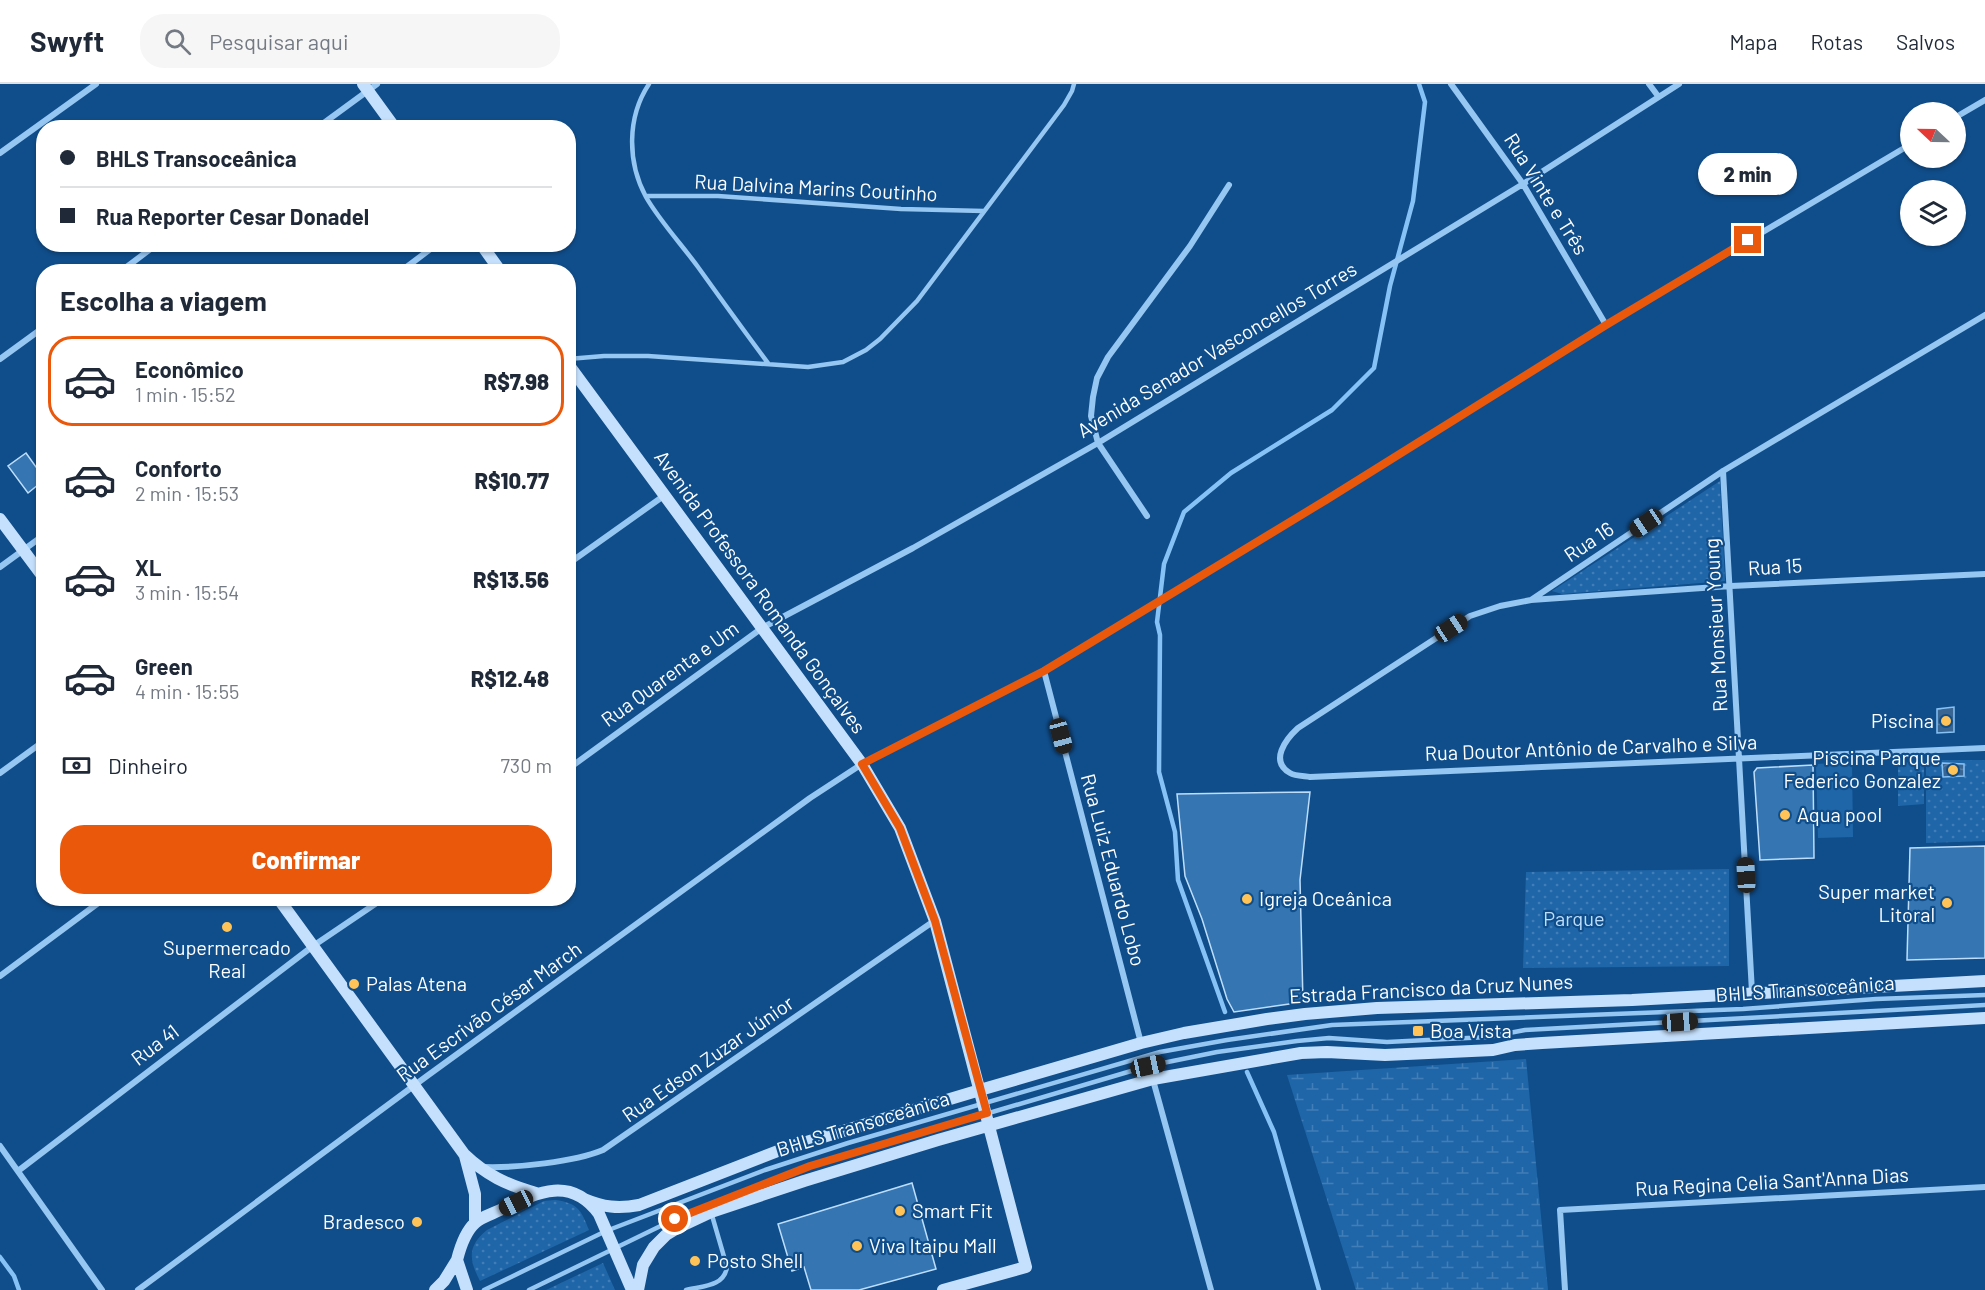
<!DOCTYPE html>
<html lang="pt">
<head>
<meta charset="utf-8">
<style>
  :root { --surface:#fff; --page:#f6f6f7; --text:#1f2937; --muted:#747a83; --line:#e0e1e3; --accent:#ea580c }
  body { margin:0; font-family:Barlow,sans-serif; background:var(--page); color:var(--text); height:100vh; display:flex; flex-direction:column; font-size:22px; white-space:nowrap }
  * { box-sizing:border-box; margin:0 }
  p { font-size:20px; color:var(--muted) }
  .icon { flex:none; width:33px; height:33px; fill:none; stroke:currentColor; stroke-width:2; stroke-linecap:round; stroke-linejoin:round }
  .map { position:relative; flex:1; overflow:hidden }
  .details { position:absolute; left:36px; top:180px; width:540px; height:642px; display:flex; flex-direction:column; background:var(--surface); border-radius:24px; box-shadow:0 2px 4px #0004 }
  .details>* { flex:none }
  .hud { position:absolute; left:36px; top:36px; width:540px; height:132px; border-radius:24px; box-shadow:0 2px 4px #0004; display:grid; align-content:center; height:132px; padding:0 24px; background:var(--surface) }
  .needle { width:39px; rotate:292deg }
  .tools { position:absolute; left:1900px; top:18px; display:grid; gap:12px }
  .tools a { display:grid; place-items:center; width:66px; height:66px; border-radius:50%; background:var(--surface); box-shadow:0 2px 4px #0004; font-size:30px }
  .end { position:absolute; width:27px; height:27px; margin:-14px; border:8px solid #ea580c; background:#fff; box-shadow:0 0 0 3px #fff }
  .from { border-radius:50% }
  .bubble { position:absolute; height:42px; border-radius:21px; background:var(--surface); box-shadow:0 2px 4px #0004; font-size:20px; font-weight:800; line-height:42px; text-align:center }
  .car { position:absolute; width:18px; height:36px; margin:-18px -9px; border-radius:8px; box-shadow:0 0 4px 2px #0007; background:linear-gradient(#222 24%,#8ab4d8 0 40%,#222 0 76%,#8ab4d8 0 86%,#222 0) }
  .hud b { display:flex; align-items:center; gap:21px; height:57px; font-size:22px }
  .hud b+b { border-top:2px solid var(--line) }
  .hud i { width:15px; height:15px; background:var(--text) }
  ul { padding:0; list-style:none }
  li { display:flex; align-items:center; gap:18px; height:90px; margin:0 12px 9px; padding:0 12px; border:3px solid transparent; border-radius:24px }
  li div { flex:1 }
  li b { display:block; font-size:22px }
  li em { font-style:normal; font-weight:800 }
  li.active { border-color:var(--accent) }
  li>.icon { width:54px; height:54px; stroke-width:1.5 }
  h2 { padding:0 24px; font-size:27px; line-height:72px }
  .pay { display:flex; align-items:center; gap:15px; height:66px; padding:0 24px; font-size:22px }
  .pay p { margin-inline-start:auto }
  .button { display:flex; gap:12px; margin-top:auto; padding:12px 24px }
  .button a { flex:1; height:69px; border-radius:24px; background:var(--accent); color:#fff; font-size:24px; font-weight:800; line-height:69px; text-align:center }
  header { display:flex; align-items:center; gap:36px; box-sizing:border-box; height:84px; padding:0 30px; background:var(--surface); border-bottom:2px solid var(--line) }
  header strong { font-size:28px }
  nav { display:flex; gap:33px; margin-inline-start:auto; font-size:21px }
  .search { width:420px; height:54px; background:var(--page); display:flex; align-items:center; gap:15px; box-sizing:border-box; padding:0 21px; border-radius:24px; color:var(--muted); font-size:22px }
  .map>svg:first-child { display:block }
</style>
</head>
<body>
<header>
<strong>Swyft</strong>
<div class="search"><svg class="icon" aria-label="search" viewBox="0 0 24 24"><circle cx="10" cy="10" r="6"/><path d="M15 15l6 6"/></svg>Pesquisar aqui</div>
<nav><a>Mapa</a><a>Rotas</a><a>Salvos</a></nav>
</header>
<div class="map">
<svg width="1985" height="1206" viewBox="0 0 1985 1206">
  <defs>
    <pattern id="wetland-marsh" width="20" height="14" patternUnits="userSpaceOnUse" patternTransform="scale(1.5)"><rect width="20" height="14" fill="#1f66a9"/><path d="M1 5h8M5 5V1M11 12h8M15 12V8" fill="none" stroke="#417db6"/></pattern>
    <pattern id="park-dots" width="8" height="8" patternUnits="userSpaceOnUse" patternTransform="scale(1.5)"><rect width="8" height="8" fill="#1f66a9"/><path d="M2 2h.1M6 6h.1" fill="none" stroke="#417db6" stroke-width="1.8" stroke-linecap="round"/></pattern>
    <pattern id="water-waves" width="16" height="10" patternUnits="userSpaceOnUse" patternTransform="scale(1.5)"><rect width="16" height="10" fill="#386592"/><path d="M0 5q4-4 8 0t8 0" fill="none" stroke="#567ca2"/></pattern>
  </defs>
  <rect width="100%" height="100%" fill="#104e8b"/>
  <path fill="url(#wetland-marsh)" d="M1526,975L1548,1206H1356L1287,991Z"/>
  <path fill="url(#park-dots)" d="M1720,397L1725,497L1562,510L1552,507Z
    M1926,676H1985V757L1926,759Z
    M1924,677V720L1898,722V679Z
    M1729,785V882L1523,884L1526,788Z
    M555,1116C578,1119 581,1126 589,1146L480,1197C469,1176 467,1162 487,1146L544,1117Z
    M603,1179L615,1206H546Z"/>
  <path fill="#1f66a9" d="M1852,678L1853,753L1818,754L1816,680Z"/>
  <path fill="url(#water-waves)" stroke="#87c2f6" stroke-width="1.5" d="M1954,623V648L1937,649V625Z
    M1942,679L1964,680V692L1943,693Z"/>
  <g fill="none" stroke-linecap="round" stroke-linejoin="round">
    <path stroke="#87c2f6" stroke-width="4.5" d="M1225,928L1178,796L1175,748L1159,688L1160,551L1157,538L1164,480L1184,428L1231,389L1332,326L1374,284L1390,202L1413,117L1425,18L1419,0
      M1247,988L1274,1048L1319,1206
      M0,1173L14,1192L19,1206"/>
  </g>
  <path fill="#3475b2" stroke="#bddefd" stroke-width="1.5" d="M26,369L36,383L44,377V396L28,409L8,382Z
    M1813,681L1814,774L1760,776L1754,688L1757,684Z
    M1310,708L1300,796L1303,918L1234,928L1227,915L1202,835L1185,792L1177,710Z
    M1985,762V874L1907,876L1910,764Z
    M912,1099L936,1185L859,1206H811L804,1183L792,1187L778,1140Z"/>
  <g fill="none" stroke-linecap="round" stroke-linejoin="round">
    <path stroke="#96c6f2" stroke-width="4.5" d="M649,0C627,33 627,78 646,113C659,136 682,161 698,183C721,215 744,247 768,279
      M646,112H718L901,125L984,127
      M568,275L604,272H648L808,283L843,278L866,266L880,255L917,217L1064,21L1072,7L1074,0
      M484,1206L606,1147L765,1086L848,1059L1160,968L1227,956L1332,941L1743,925L1876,915L1985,911
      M529,1206L675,1135L810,1082L1148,982L1217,968L1297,957L1329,954L1387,958L1488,953L1525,946L1985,921
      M686,1206C702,1202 724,1203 727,1183L711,1128"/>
    <path stroke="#96c6f2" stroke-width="6" d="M1451,0L1523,100L1606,241
      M1649,0L1658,12
      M1956,33L1985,16
      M317,44L377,0
      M0,69L96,0
      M120,188L157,160
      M400,188L437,160
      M1985,231L1723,387L1531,516L1500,522L1470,532L1298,644C1286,655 1269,677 1290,689C1295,692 1304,692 1310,693L1985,664
      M0,275L44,243
      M1723,387L1752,908
      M1147,432L1098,359L1091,332L1093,313L1097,294L1108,273L1190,162L1229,101
      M568,480L665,411
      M0,483L44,451
      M1531,516L1731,502L1985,490
      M1044,587L1141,959
      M568,685L762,544L913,464L1098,359L1523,100L1679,0
      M0,689L44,657
      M0,892L105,814
      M1153,996L1211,1206
      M0,1062L102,1206
      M484,1083C516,1084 574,1078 603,1066L934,837
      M18,1087L313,862L384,814
      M138,1206L427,992L810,714L862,680L1044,587L1326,416L1606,241L1911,60
      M1565,1206L1560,1126L1985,1103"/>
    <path stroke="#c5e0fc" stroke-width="12" d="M363,0L395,44
      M481,160L501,188
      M568,280L862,680L900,744L935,837L1026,1183L943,1206
      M0,435L44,494
      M278,814L464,1070C486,1091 507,1101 536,1109
      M465,1072L475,1110V1139
      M584,1115C603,1123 618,1125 639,1121L783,1065L980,1006L1141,959L1184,949L1267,935L1305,930L1377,924L1632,916L1985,897
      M435,1206L444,1197L457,1176
      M467,1206L457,1176C460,1164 466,1147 475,1139C482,1132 496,1129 504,1124C538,1108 571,1092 599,1130L632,1206
      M638,1206L643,1181L654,1163L666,1151L679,1143L711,1128L804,1097L938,1056L1153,995L1301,969L1327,968L1385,971L1493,966L1515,961L1542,959L1985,934"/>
  </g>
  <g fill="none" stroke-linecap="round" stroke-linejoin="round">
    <path stroke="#ea580c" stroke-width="8" d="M675,1135L810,1082L987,1029L935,837L900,744L862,680L1044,587L1326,416L1606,241L1748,156"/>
  </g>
  <g fill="#ffc357" stroke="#104e8b" stroke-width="2">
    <circle cx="1946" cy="637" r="6"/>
    <circle cx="1953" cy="686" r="6"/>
    <circle cx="1785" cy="731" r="6"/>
    <circle cx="1247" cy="815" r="6"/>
    <circle cx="1947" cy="819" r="6"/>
    <circle cx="227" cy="843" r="6"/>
    <circle cx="354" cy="900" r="6"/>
    <rect x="1412" y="941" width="12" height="12" rx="3"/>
    <circle cx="900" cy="1127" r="6"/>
    <circle cx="417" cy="1138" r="6"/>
    <circle cx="857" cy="1162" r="6"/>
    <circle cx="695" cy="1177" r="6"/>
  </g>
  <g text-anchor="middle" stroke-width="4.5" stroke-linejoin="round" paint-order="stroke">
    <g font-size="20" fill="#fff" stroke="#104e8b">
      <text transform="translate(816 104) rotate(3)" y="7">Rua Dalvina Marins Coutinho</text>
      <text transform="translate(1546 110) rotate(58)" y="7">Rua Vinte e Três</text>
      <text transform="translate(1217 266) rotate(-31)" y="7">Avenida Senador Vasconcellos Torres</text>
      <text transform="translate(1589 458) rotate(-34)" y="7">Rua 16</text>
      <text transform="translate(1775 483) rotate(-3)" y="7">Rua 15</text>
      <text transform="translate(760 508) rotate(54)" y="7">Avenida Professora Romanda Gonçalves</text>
      <text transform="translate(1716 541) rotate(-93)" y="7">Rua Monsieur Young</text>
      <text transform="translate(670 590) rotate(-36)" y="7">Rua Quarenta e Um</text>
      <text transform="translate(1591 664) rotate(-2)" y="7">Rua Doutor Antônio de Carvalho e Silva</text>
      <text transform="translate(1113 786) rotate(75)" y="7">Rua Luiz Eduardo Lobo</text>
      <text transform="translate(1431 905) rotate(-3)" y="7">Estrada Francisco da Cruz Nunes</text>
      <text transform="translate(1805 905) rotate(-4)" y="7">BHLS Transoceânica</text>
      <text transform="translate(489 928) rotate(-36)" y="7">Rua Escrivão César March</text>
      <text transform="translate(155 961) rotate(-37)" y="7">Rua 41</text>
      <text transform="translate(708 975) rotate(-35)" y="7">Rua Edson Zuzar Júnior</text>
      <text transform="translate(863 1040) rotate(-17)" y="7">BHLS Transoceânica</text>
      <text transform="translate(1772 1098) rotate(-3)" y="7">Rua Regina Celia Sant'Anna Dias</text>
    </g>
    <g font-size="20" fill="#fff" stroke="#104e8b" text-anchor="start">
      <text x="1934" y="644" text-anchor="end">Piscina</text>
      <text x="1941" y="681" text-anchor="end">Piscina Parque<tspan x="1941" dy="23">Federico Gonzalez</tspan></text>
      <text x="1797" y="738">Aqua pool</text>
      <text x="1935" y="815" text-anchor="end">Super market<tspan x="1935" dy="23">Litoral</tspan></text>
      <text x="1259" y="822">Igreja Oceânica</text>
      <text x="227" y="871" text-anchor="middle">Supermercado<tspan x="227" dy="23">Real</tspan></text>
      <text x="366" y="907">Palas Atena</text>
      <text x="1430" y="954">Boa Vista</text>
      <text x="912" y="1134">Smart Fit</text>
      <text x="405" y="1145" text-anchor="end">Bradesco</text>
      <text x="869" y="1169">Viva Itaipu Mall</text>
      <text x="707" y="1184">Posto Shell</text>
    </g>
    <g font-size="20" fill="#bddefd" stroke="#104e8b">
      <text x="1574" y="842">Parque</text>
    </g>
  </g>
</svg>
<div class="tools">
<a><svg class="needle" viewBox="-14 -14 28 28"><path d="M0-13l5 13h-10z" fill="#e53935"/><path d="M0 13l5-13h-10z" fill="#747a83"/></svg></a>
<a><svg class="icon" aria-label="layers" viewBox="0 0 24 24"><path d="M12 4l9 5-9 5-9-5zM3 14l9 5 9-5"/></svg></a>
</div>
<i class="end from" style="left:675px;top:1135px"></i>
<i class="end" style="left:1748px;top:156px"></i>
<div class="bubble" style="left:1698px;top:69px;width:99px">2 min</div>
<i class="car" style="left:1646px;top:439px;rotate:236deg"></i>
<i class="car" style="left:1451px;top:544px;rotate:57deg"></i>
<i class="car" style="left:1061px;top:652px;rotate:165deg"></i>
<i class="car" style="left:1746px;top:791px;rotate:357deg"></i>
<i class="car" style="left:1680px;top:938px;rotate:86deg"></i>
<i class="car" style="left:1148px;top:982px;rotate:78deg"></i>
<i class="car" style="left:516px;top:1119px;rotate:244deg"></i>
<div class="hud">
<b><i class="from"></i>BHLS Transoceânica</b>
<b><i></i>Rua Reporter Cesar Donadel</b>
</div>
<section class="details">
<h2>Escolha a viagem</h2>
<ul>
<li class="active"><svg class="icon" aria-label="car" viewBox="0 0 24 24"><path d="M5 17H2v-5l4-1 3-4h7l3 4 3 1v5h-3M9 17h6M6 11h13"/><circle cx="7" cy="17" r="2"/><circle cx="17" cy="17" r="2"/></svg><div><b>Econômico</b><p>1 min · 15:52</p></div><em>R$7.98</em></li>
<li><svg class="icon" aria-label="car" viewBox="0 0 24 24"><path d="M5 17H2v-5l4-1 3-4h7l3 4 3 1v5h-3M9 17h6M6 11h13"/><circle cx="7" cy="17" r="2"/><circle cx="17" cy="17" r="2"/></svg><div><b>Conforto</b><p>2 min · 15:53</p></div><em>R$10.77</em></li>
<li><svg class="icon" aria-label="car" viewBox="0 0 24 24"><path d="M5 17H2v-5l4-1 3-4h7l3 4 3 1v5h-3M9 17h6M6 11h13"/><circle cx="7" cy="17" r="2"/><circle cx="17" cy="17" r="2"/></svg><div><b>XL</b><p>3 min · 15:54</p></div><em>R$13.56</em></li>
<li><svg class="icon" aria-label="car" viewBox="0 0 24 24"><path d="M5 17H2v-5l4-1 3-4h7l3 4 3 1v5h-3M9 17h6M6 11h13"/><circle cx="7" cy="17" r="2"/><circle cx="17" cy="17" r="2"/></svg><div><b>Green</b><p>4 min · 15:55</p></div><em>R$12.48</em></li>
</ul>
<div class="pay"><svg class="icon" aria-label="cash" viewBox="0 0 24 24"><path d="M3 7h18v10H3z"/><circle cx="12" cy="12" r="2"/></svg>Dinheiro<p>730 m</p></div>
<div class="button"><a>Confirmar</a></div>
</section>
</div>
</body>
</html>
